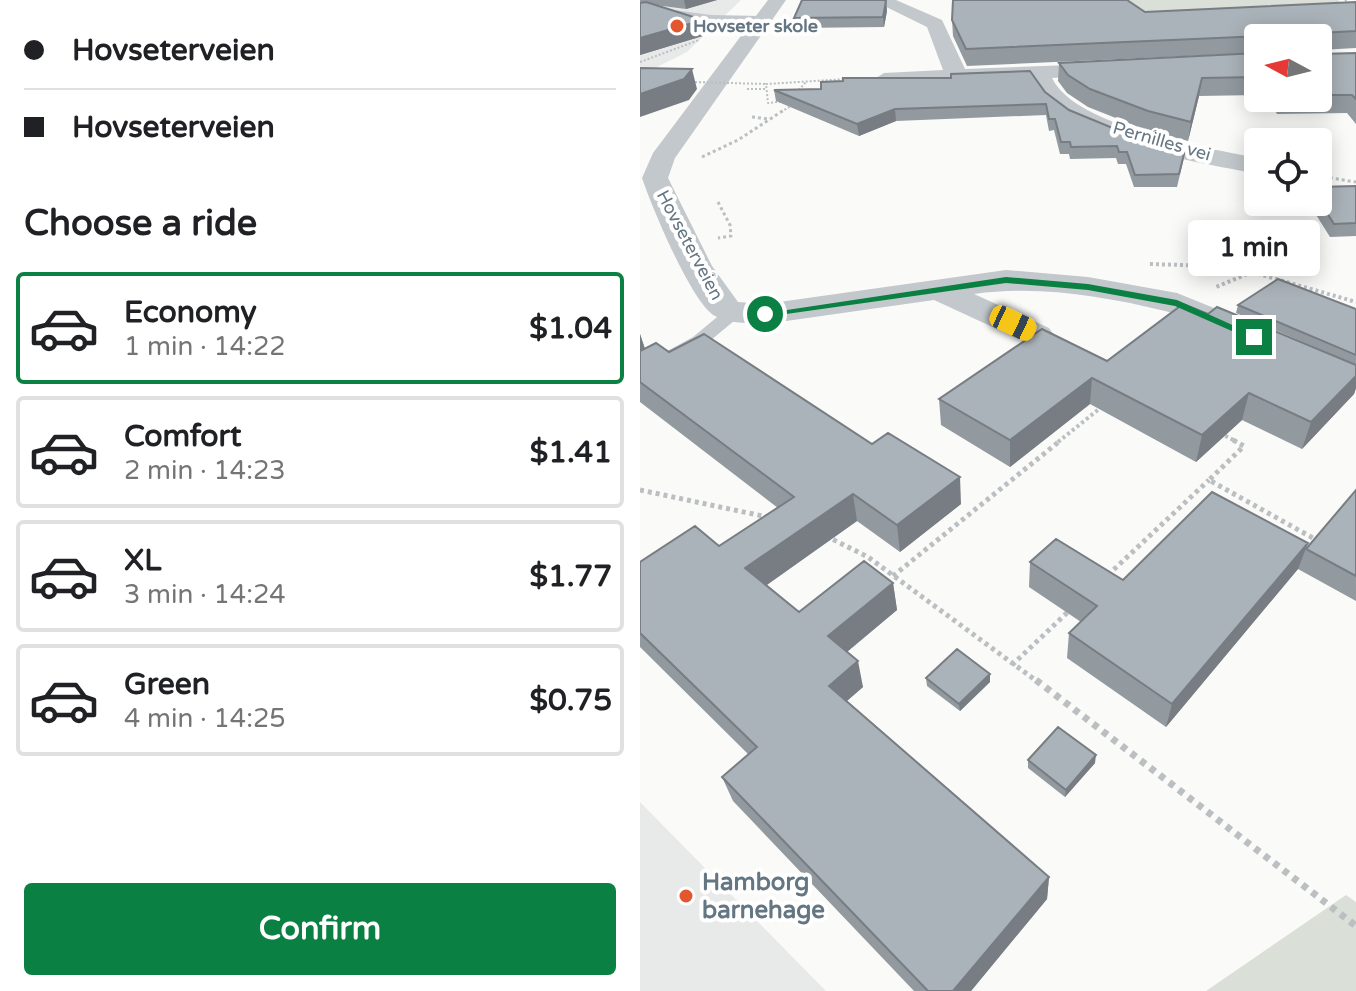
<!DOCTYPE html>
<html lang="en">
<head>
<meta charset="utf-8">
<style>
  :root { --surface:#fff; --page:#f6f6f6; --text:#202124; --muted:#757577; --line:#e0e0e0; --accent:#0b8043 }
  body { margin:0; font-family:"Varela Round",sans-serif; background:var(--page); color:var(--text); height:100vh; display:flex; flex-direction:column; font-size:30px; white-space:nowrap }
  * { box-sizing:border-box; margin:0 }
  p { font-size:26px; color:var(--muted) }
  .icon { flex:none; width:44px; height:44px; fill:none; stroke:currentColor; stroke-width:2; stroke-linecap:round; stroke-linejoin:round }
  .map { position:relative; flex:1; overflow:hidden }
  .side { display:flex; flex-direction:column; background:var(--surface); width:640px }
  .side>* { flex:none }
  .top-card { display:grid; align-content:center; height:176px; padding:0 24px; background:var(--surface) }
  .needle { width:52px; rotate:277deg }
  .tools { position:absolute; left:604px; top:24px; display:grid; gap:16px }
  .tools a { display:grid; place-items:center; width:88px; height:88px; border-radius:8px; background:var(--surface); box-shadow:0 4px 20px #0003; font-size:40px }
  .end { position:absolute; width:36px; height:36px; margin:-18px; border:10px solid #0b8043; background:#fff; box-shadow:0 0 0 4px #fff }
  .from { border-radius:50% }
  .bubble { position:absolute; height:56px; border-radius:8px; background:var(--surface); box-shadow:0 4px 20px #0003; font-size:26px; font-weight:700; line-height:56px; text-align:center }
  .car { position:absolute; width:24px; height:48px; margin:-24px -12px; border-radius:10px; box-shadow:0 0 6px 2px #0007; background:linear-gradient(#f5c518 24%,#345 0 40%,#f5c518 0 76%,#345 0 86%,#f5c518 0) }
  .top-card b { display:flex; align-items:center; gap:28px; height:76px; font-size:30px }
  .top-card b+b { border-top:2px solid var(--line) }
  .top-card i { width:20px; height:20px; background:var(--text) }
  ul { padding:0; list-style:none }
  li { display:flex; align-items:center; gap:24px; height:112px; margin:0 16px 12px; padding:0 8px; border:4px solid var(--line); border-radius:8px }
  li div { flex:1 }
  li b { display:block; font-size:30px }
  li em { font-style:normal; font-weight:700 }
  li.current { border-color:var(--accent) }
  li>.icon { width:72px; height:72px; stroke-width:1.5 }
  h2 { padding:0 24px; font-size:36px; line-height:96px }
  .action { display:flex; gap:16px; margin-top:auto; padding:16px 24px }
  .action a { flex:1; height:92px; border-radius:8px; background:var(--accent); color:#fff; font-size:32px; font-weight:700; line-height:92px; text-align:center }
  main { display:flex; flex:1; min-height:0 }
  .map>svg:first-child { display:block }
</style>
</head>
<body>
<main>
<section class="side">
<div class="top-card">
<b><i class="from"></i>Hovseterveien</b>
<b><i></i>Hovseterveien</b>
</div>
<h2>Choose a ride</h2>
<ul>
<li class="current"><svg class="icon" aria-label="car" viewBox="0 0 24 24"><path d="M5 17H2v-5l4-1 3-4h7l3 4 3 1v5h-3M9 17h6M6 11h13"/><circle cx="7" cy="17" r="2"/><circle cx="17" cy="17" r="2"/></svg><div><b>Economy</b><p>1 min · 14:22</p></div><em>$1.04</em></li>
<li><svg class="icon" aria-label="car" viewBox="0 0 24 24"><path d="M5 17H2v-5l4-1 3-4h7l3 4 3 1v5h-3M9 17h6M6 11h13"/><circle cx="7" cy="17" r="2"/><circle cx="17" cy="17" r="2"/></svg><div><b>Comfort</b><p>2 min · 14:23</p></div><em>$1.41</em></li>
<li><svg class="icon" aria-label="car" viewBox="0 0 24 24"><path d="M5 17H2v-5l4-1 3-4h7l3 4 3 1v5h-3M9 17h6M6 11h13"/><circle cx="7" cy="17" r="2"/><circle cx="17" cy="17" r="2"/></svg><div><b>XL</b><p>3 min · 14:24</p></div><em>$1.77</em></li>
<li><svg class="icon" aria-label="car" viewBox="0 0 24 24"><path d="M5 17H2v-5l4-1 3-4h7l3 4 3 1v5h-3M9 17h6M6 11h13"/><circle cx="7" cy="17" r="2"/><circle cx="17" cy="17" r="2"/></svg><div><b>Green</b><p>4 min · 14:25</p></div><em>$0.75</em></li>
</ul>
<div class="action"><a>Confirm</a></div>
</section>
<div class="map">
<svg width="716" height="991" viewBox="0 0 716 991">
  <rect width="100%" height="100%" fill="#fafaf8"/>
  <path fill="#e8e9e9" d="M0,0H101L47,52L19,66L0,83Z
    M0,802L186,991H0Z"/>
  <path fill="#dadfd7" d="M480,0H698L713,14L498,23Z
    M706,895L716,902V991H566Z"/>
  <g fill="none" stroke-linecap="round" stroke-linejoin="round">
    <path stroke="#bbbfc2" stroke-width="2" stroke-dasharray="2 2" stroke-linecap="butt" d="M705,0L716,9
      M0,62L59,40
      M107,89H126
      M156,93L167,81
      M145,101L128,103L126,84L207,79
      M141,112L153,105"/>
    <path stroke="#bbbfc2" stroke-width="3" stroke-dasharray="3 3" stroke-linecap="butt" d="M112,117L129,119
      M62,157L98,140L144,110
      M678,176L716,182
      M78,202L90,225L91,236L78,238"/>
    <path stroke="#bbbfc2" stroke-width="4" stroke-dasharray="3 3" stroke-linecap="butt" d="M510,264L573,266L612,272L576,287
      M612,272L716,302
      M580,433L597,442
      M418,442L464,405"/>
    <path stroke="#bbbfc2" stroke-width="5" stroke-dasharray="4 4" stroke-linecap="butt" d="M593,440L604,446L569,480L680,542
      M0,490L132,518
      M186,536L228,557L398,682
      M468,575L569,480
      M253,576L421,440
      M372,665L431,609"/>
    <path stroke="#bbbfc2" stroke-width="7" stroke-dasharray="6 6" stroke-linecap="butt" d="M396,680L716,926"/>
    <path fill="#c3c8cc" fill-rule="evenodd" d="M19,8L71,15L121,16L126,19L121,22L71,21L16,13Z
      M94,307L103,312L100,316L65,345L0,380V366L53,337L88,308Z"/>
    <path fill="#c3c8cc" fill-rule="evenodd" d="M128,0H146L35,158L28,178L72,266L98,302L125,304L366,270L448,277L537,293L606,321L611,328L606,335C577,342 553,317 525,311C464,296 396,285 334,294L409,328L414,335L409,342L397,345L385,342L294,300L125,324C109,323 90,324 75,316C52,304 11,205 2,178L13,153Z
      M232,0H256L302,20L325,69L483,63L486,68L475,74L412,78C435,127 568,148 618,158V174C555,161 419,143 390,79L236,85L233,80L244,73L303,70L287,27Z"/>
    <path stroke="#bbbfc2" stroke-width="2" stroke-dasharray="2 2" stroke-linecap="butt" d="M51,82L126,84"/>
  </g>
  <path fill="#929a9f" d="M0,0H77L46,9L15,5L63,20L66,35L0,55V3H2L0,2Z
    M246,1L247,11L244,27L156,28L154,18Z
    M716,2V48L680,50V54L716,53V124L707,113L637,114L628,98H678V38H618V95L559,96L548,141L506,130L448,107L427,93L418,81L419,63L591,54L327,66L313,36L312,20L505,12Z
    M134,90L405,92L429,110L492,136L545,150L543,162L537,187H494L486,164H478L476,158L430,159L429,154H420L414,130L409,131L406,115L256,121L219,136L136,101Z
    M716,186V236L690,237L668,202H678V187Z
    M598,305L716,309V365L596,313Z
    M568,314L716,365V388L714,394L662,449L602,420L556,462L450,404L370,467L301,425L299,399L467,361Z
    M0,334L5,349L29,352L321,504L260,552L217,521L126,585L159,612L253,583L257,610L206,652L223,687L207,701L409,877L407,899L331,991H274L93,801L82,777L108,754L0,647V562L79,546L138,508L0,402Z
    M716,490V601L658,569L526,727L427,658L429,633L441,622L389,587L390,562L483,580L667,548Z
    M350,674V682L320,711L287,686L286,678Z
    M388,760L455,763L425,797L388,768Z"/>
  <path fill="#777d82" d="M44,0H77L46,9Z
    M246,1L247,11L244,27L243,17Z
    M63,20L66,35L0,55V38Z
    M52,69L57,89L49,100L0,117V94Z
    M562,78L559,96L548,141L551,122Z
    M255,109L256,121L219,136L217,124Z
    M0,334L8,358L0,364Z
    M716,376V388L714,394L662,449L671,422Z
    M452,378L450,404L370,467V440Z
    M609,393L602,420L556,462L562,435Z
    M320,477L321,504L260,552L257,525Z
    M213,494L217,521L113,595L105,568Z
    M668,543L658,569L526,727L532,704Z
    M253,583L257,610L194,663L188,636Z
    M218,661L223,687L195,711L189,686Z
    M350,674V682L320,711L319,704Z
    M456,755L455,763L425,797L426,790Z
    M409,877L407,899L331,991H313Z"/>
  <path fill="#aab3b9" stroke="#777d82" stroke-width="2" d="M162,0H244L246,1L243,17L154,18Z
    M313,0H487L505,12L716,2V31L680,33V54L716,53V99L712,95H678V38H624L623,36L326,49L312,20Z
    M6,2L63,20L0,38V3Z
    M618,53V77L562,78L551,122L508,111L450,89L428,75L419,63Z
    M0,68L52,69L44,79L0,94Z
    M390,71L405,92L429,110L492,136L545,150L539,174L495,175L487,152H479L477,146L431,147L430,142H421L415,119H409L406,104L255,109L217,124L134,90L181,89V82L203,81V78H311V74Z
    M716,186V223L694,224L678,199V187Z
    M638,279L716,309V355L598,305Z
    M543,304L568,314L577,307L716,365V376L671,422L609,393L562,435L452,378L370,440L299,399L402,329L467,361Z
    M64,334L232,444L248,433L320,477L257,525L213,494L105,568L159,612L224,561L253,583L188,636L218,661L189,686L409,877L313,991H288L82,777L117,747L0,633V562L55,526L79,546L154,497L0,382V351L16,343L29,352Z
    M716,490V576L666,549Z
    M572,492L668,543L532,704L429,633L457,606L390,562L416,539L483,580Z
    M317,649L350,674L319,704L286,678Z
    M418,727L456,755L426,790L388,760Z"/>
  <path fill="#0b8043" d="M366,277L448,284L537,300L619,337L610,339L535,306L448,290L366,283L125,317L120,314Z"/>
  <g fill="#e4572e" stroke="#fff" stroke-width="3">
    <circle cx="37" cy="26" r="8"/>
    <circle cx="46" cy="896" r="8"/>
  </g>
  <g text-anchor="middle" stroke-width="8" stroke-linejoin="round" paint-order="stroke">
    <g font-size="18" font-weight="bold" fill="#657683" stroke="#fff" text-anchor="start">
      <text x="53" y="32">Hovseter skole</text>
    </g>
    <g font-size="18" fill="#657683" stroke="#fff">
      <text transform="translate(522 141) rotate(16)" y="6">Pernilles vei</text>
      <text transform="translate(50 245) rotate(62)" y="6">Hovseterveien</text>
    </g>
    <g font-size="24" font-weight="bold" fill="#657683" stroke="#fff" text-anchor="start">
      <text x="62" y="890">Hamborg<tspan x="62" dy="28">barnehage</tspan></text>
    </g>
  </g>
</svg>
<div class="tools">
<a><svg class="needle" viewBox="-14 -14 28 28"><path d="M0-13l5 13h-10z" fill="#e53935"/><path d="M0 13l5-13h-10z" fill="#757577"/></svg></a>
<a><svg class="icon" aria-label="locate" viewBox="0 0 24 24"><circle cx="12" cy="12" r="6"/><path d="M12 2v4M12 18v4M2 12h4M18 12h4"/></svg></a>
</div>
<i class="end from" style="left:125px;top:314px"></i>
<i class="end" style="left:614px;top:337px"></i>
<div class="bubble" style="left:548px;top:220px;width:132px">1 min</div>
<i class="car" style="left:373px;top:323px;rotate:115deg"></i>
</div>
</main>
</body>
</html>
